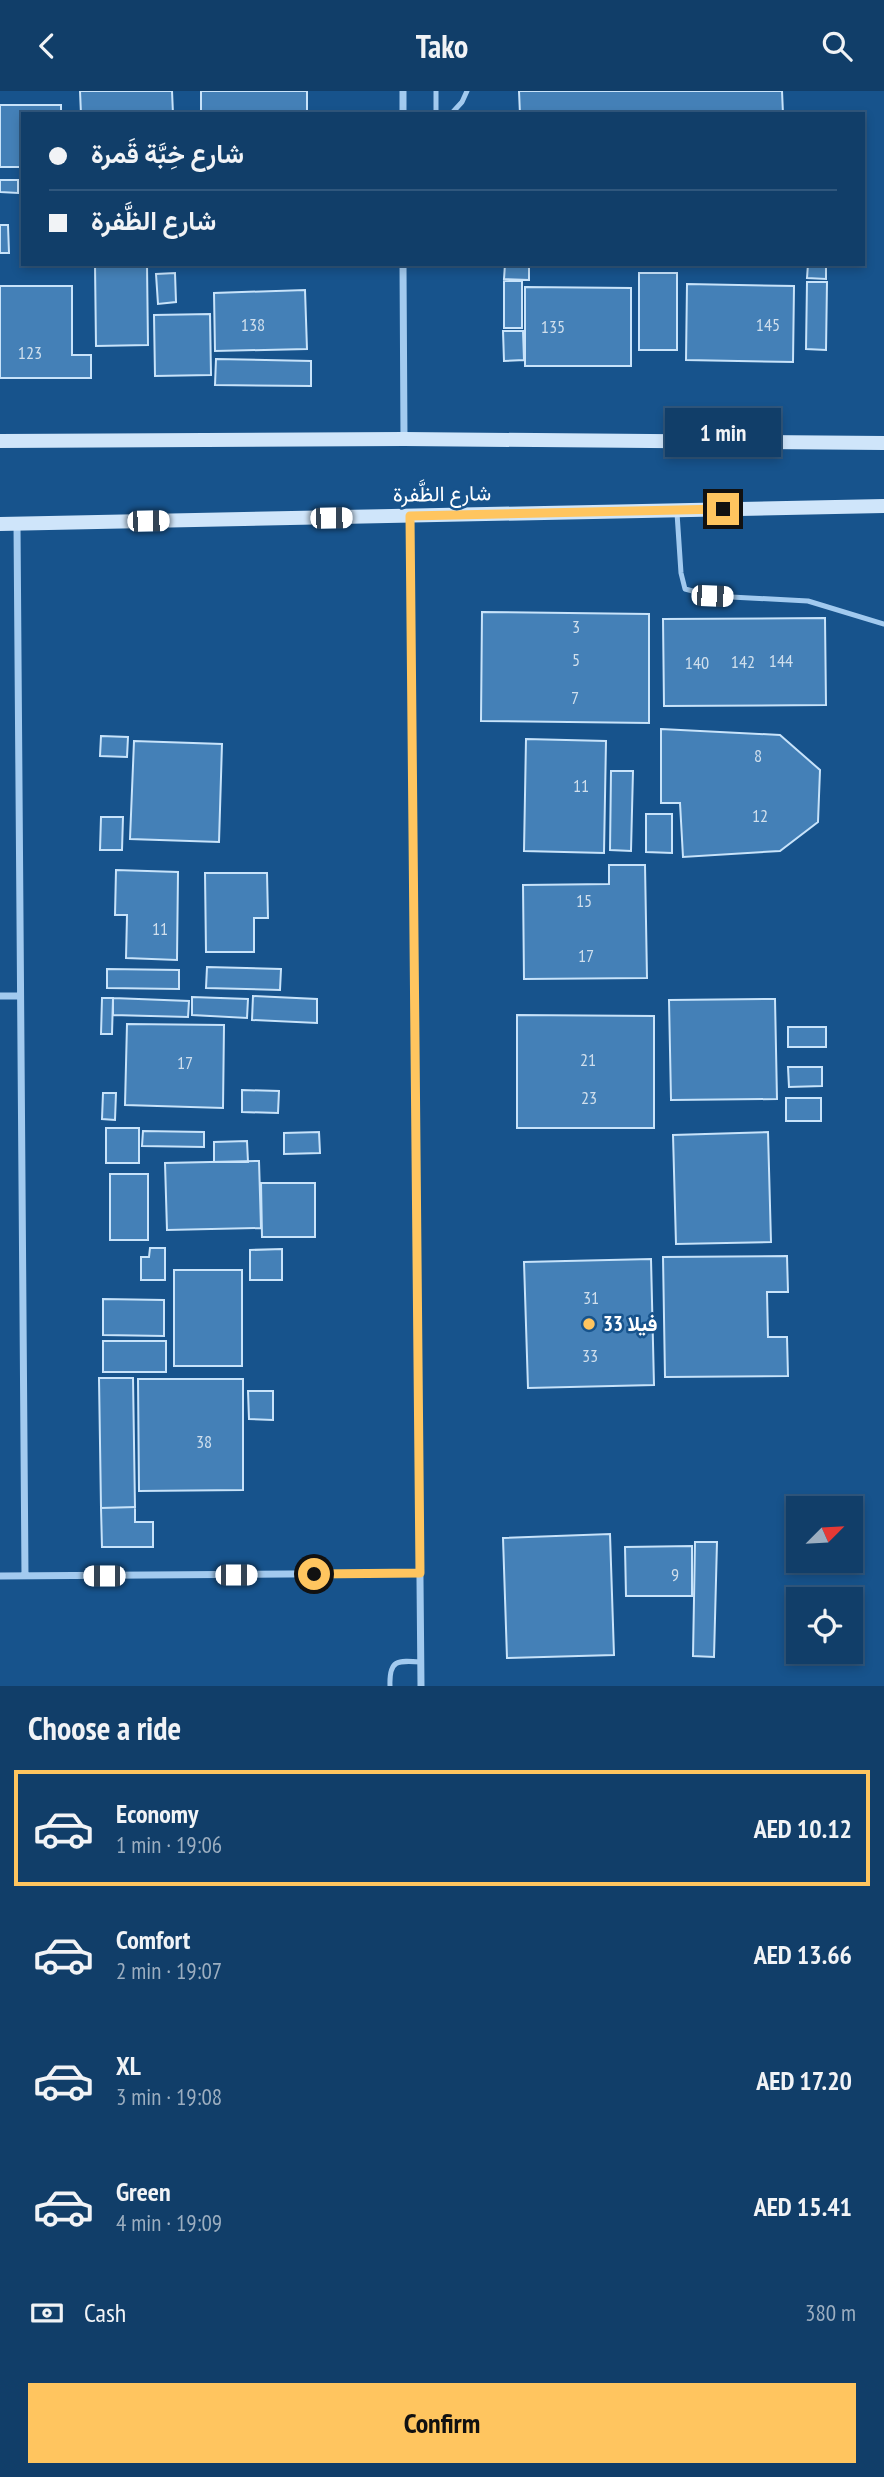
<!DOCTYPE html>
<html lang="en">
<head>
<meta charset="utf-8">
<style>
  :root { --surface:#113e69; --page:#1e4971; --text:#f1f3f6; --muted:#9caec0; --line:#30577d; --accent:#ffc55f }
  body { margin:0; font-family:"PT Sans Narrow",Vazirmatn,sans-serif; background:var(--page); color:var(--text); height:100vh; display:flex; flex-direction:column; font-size:26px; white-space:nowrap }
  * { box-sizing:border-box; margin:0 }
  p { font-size:23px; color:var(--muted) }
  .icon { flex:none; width:38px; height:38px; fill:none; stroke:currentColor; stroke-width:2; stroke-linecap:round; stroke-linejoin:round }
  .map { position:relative; height:1595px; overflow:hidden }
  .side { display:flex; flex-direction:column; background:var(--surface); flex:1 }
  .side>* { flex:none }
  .top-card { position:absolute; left:21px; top:21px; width:844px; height:154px; border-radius:0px; box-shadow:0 4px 10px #0003,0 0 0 2px var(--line); display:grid; align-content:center; height:154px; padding:0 28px; background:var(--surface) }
  .needle { width:46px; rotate:66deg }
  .buttons { position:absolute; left:786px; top:1405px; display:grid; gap:14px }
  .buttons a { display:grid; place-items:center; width:77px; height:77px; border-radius:0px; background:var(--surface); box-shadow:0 4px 10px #0003,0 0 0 2px var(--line); font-size:35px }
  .end { position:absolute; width:32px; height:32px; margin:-16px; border:9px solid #ffc55f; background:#111; box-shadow:0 0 0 4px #111 }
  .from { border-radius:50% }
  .bubble { position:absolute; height:49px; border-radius:0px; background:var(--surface); box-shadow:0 4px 10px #0003,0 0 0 2px var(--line); font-size:23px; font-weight:800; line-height:49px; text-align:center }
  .car { position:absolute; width:21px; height:42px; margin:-21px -10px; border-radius:9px; box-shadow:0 0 5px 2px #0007; background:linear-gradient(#fff 24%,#345 0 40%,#fff 0 76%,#345 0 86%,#fff 0) }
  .top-card b { display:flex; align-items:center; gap:24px; height:66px; font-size:26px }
  .top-card b+b { border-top:2px solid var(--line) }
  .top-card i { width:18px; height:18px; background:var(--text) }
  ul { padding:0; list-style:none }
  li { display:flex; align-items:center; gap:21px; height:116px; margin:0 14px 10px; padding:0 14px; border:4px solid transparent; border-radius:0px }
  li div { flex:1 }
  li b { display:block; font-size:26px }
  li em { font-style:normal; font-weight:800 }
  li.selected { border-color:var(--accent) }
  li>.icon { width:63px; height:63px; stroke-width:1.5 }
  h2 { padding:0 28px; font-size:32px; line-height:84px }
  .pay { display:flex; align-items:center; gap:18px; height:77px; padding:0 28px; font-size:26px }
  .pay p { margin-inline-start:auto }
  .button { display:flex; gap:14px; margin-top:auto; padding:14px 28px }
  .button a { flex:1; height:80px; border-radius:0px; background:var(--accent); color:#111; font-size:28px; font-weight:800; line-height:80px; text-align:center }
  header { display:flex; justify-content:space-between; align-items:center; height:91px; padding:0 28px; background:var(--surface); font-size:32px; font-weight:800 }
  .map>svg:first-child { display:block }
</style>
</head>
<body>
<header><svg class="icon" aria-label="back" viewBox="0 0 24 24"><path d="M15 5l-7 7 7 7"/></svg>Tako<svg class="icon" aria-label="search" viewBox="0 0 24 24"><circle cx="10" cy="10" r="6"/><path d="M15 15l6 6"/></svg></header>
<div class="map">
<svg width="884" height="1595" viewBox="0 0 884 1595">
  <rect width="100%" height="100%" fill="#17538c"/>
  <path fill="#4480b7" stroke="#c8e3fa" stroke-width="2" d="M80,0H172L173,23H81Z
    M201,0H307V23H201Z
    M519,0H782L783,23H520Z
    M0,14H61V23H23V76H0Z
    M0,89H18V102L0,101Z
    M0,134H8L9,162H0Z
    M95,173H147L148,254L96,255Z
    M505,173H529V189L504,188Z
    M808,173H826V188L807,187Z
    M175,182L176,211L158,213L156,183Z
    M639,182H677V259H639Z
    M504,190H522V237H504Z
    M807,191H827L826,259L806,258Z
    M687,193L794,195L793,271L686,269Z
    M0,195H72V264H91V287H0Z
    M525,196L631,197V275H525Z
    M305,199L307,258L215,260L214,202Z
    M210,223L211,284L155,285L154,224Z
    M503,240H523L524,269L504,270Z
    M216,268L311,270V295L215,294Z
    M482,521L649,523V632L481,630Z
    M825,527L826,614L664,615L663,528Z
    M661,638L780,644L820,679L818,731L780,760L683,766L680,712H661Z
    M101,645L128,646L127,666L100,665Z
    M526,648L606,650L604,762L524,760Z
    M134,650L222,653L219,751L130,748Z
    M611,680H633L631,760L610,759Z
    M646,723H672V762L646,761Z
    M101,726H123L122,759H100Z
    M609,774H645L647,887L524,888L523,794L609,793Z
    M116,779L178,781L177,869L126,867L127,824H115Z
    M205,782H267L268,827H254V861H206Z
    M207,876L281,878L280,899L206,897Z
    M107,878L179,879V898L107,897Z
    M253,905L317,908V932L252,929Z
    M192,906L248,908L247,927L192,924Z
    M102,907H113L112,943H101Z
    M113,907L189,910L188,926L113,924Z
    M775,908L777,1008L671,1009L669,909Z
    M517,924L654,925V1037H517Z
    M127,933L224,934L223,1017L125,1014Z
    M788,936H826V956H788Z
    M788,976H822V995L789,996Z
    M242,999L279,1000L278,1022L242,1021Z
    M103,1002H116L115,1029L102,1028Z
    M786,1007H821V1030H786Z
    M106,1037H139V1072H106Z
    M143,1040L204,1041V1056L142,1055Z
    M319,1041L320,1062L284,1063V1042Z
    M768,1041L771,1151L676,1153L673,1044Z
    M247,1050L248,1071H214V1051Z
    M259,1070L261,1137L167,1139L165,1072Z
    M110,1083H148V1149H110Z
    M261,1092H315V1146H262Z
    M150,1157H165V1189H141V1166H149Z
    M282,1158V1189H250V1159Z
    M787,1165L788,1201H767L768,1246H787L788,1285L665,1286L663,1166Z
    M651,1168L654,1294L528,1297L524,1171Z
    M174,1179H242V1275H174Z
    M103,1208L164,1209V1245L103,1244Z
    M103,1250H166V1281H103Z
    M99,1287H133L135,1416L101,1417Z
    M138,1288H243V1399L139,1400Z
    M248,1300H273V1329L249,1328Z
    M135,1416V1431H153V1456H102L101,1417Z
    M610,1443L614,1564L507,1567L503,1447Z
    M695,1451H717L714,1566L693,1565Z
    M692,1455V1505H626L625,1456Z"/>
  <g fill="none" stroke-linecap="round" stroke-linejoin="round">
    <path stroke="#a2caef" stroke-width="5" d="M436,0V23
      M451,23L462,11L467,0
      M677,422L681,482L685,498L712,505L808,510L884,533
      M390,1595C389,1569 397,1569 421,1571"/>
    <path stroke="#a2caef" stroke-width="7" d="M403,0V23
      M403,173L404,348
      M410,425L421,1595
      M17,433L25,1485
      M0,905H20
      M0,1485L420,1482"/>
    <path stroke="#cfe5fa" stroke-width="14" d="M0,350L404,348L884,352
      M0,433L884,415"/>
  </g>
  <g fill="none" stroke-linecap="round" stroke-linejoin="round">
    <path stroke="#ffc55f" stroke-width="9" d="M314,1483L420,1482L410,425L723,418"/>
  </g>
  <circle fill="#ffc55f" stroke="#17538c" stroke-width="2.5" cx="589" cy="1233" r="7"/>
  <g text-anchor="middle" stroke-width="5" stroke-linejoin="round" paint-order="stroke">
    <g font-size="18" fill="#d0dfed">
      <text x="253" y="240">138</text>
      <text x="768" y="240">145</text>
      <text x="553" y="242">135</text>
      <text x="30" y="268">123</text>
      <text x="576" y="542">3</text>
      <text x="576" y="575">5</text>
      <text x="781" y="576">144</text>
      <text x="743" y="577">142</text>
      <text x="697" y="578">140</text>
      <text x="575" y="613">7</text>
      <text x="758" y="671">8</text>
      <text x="581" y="701">11</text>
      <text x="760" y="731">12</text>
      <text x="584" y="816">15</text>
      <text x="160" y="844">11</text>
      <text x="586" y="871">17</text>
      <text x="588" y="975">21</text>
      <text x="185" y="978">17</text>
      <text x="589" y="1013">23</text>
      <text x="591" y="1213">31</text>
      <text x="590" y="1271">33</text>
      <text x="204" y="1357">38</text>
      <text x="675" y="1490">9</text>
    </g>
    <g font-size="21" fill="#fff" stroke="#17538c">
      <text transform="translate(442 403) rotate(-1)" y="7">شارع الظَّفرة</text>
    </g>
    <g font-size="21" font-weight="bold" fill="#fff" stroke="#17538c" text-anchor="start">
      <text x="603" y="1240">فيلا 33</text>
    </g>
  </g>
</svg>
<div class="buttons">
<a><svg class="needle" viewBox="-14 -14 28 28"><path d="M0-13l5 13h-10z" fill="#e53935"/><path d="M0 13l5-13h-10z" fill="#9caec0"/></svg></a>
<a><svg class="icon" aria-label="locate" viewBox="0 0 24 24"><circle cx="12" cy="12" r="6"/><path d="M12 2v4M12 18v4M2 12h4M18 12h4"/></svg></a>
</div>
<i class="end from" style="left:314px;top:1483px"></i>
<i class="end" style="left:723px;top:418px"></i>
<div class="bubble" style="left:665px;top:317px;width:116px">1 min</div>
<i class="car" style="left:331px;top:427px;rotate:89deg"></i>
<i class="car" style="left:148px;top:430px;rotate:89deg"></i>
<i class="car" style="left:712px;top:505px;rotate:92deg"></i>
<i class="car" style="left:236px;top:1484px;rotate:90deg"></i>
<i class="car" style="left:104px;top:1485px;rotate:270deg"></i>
<div class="top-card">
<b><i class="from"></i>شارع خِبَّة قَمرة</b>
<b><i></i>شارع الظَّفرة</b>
</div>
</div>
<section class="side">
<h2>Choose a ride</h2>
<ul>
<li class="selected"><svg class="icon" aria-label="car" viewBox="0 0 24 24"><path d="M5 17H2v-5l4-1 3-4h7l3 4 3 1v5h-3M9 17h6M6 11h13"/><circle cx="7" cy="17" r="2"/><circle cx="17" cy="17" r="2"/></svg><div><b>Economy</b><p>1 min · 19:06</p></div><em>AED 10.12</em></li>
<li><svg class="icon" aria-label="car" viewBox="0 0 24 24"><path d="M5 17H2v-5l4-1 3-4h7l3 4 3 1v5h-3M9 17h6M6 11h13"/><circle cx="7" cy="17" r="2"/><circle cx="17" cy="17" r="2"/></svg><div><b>Comfort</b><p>2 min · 19:07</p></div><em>AED 13.66</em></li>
<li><svg class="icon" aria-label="car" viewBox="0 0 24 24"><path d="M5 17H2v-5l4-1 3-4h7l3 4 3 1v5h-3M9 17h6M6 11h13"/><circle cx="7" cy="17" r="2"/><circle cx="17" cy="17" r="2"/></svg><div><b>XL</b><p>3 min · 19:08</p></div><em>AED 17.20</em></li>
<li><svg class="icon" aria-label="car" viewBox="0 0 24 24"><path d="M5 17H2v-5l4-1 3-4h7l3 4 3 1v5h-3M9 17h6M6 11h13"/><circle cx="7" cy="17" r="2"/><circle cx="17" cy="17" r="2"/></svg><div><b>Green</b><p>4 min · 19:09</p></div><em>AED 15.41</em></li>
</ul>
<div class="pay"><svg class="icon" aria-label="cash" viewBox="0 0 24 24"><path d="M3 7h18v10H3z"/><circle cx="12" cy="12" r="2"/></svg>Cash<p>380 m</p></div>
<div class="button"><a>Confirm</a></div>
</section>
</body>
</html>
